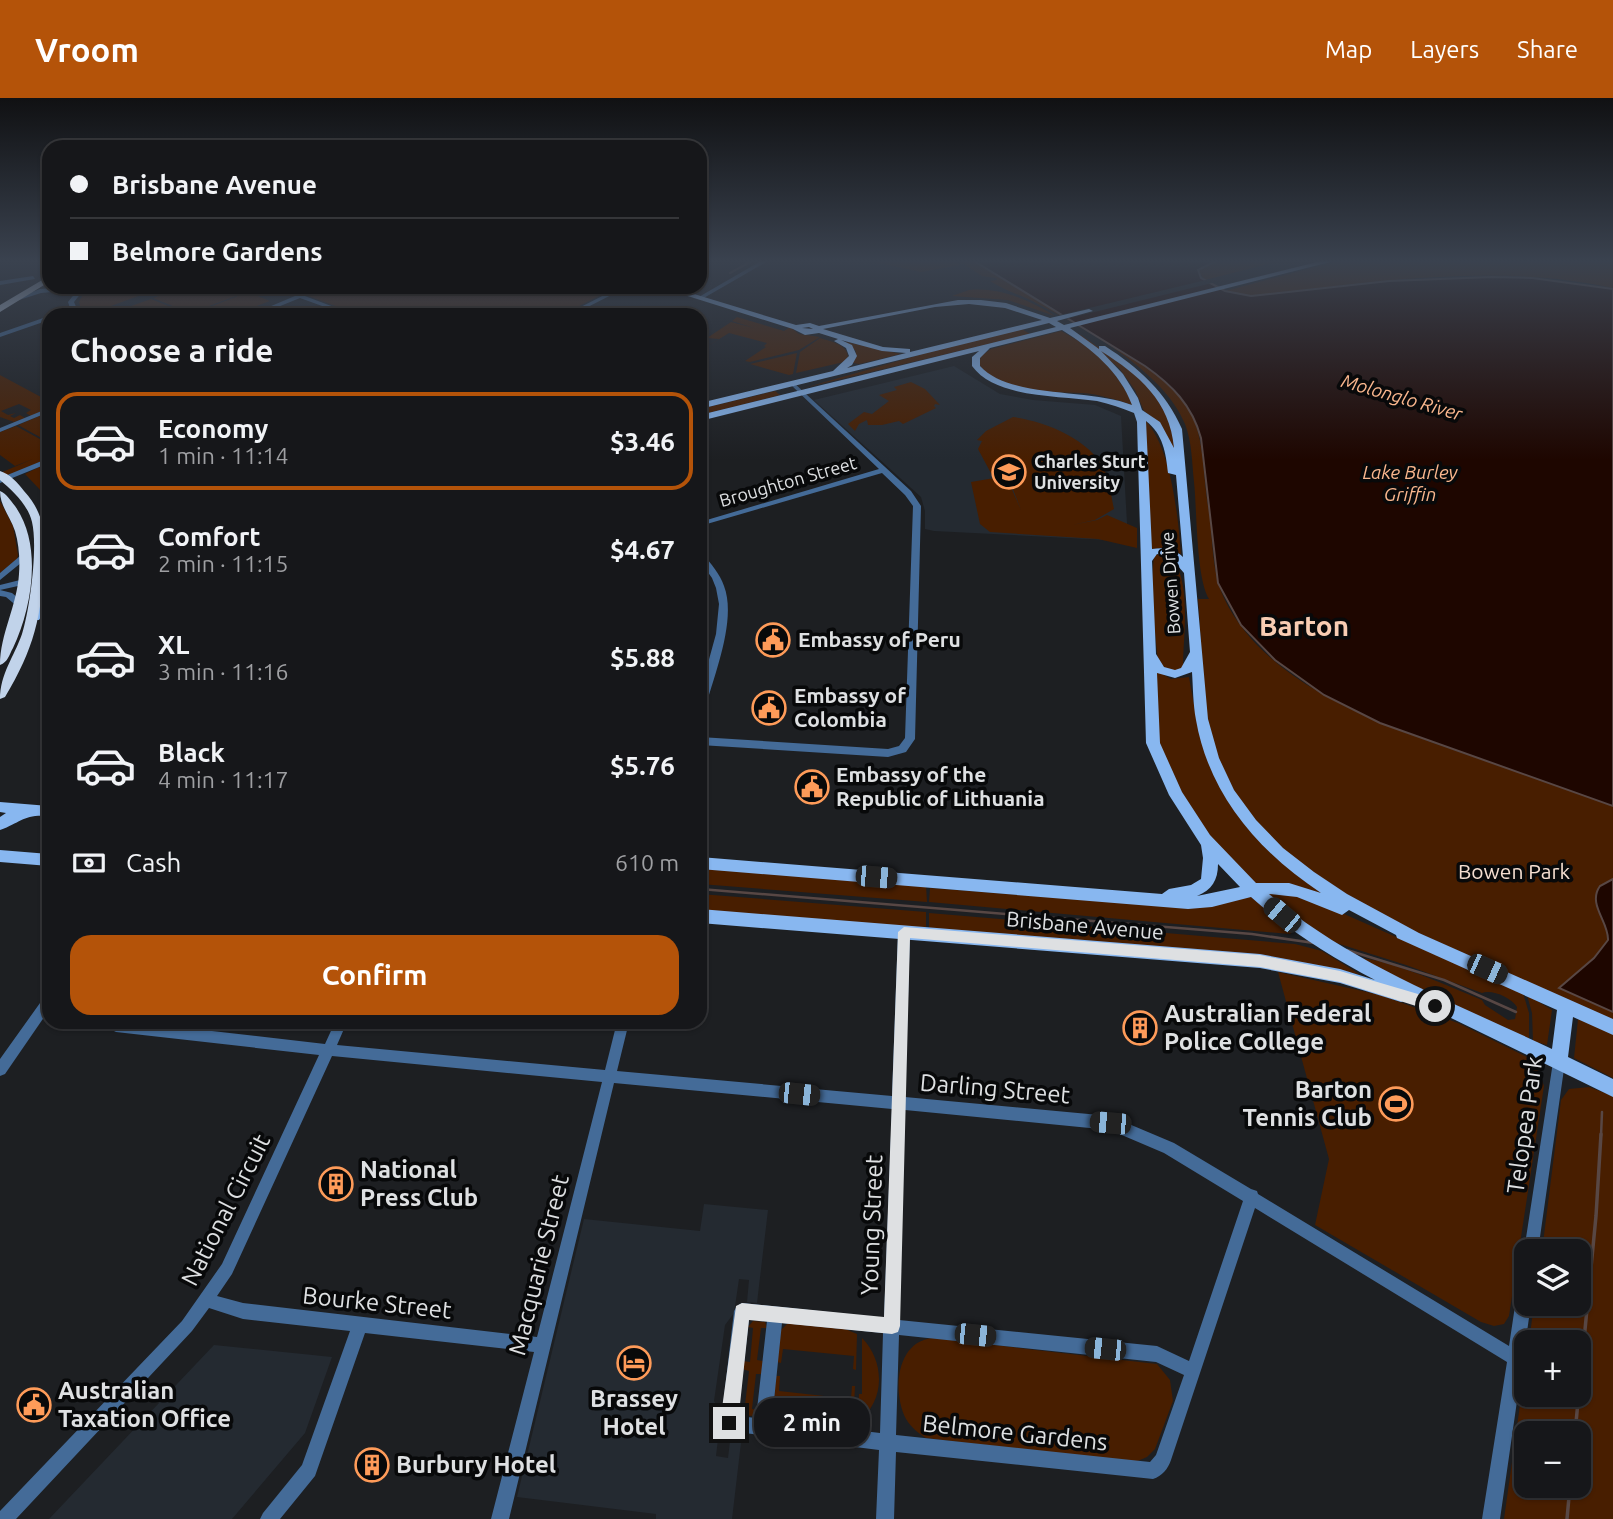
<!DOCTYPE html>
<html lang="en">
<head>
<meta charset="utf-8">
<style>
  :root { --surface:#16171a; --page:#1f2023; --text:#f1f3f6; --muted:#9e9fa2; --line:#353639; --accent:#b45309 }
  body { margin:0; font-family:Ubuntu,sans-serif; background:var(--page); color:var(--text); height:100vh; display:flex; flex-direction:column; font-size:26px; white-space:nowrap }
  * { box-sizing:border-box; margin:0 }
  p { font-size:23px; color:var(--muted) }
  .icon { flex:none; width:38px; height:38px; fill:none; stroke:currentColor; stroke-width:2; stroke-linecap:round; stroke-linejoin:round }
  .map { position:relative; flex:1; overflow:hidden }
  .sheet { position:absolute; left:42px; top:210px; width:665px; height:721px; display:flex; flex-direction:column; background:var(--surface); border-radius:21px; box-shadow:0 2px 5px #0004,0 0 0 2px var(--line) }
  .sheet>* { flex:none }
  .guide { position:absolute; left:42px; top:42px; width:665px; height:154px; border-radius:21px; box-shadow:0 2px 5px #0004,0 0 0 2px var(--line); display:grid; align-content:center; height:154px; padding:0 28px; background:var(--surface) }
  .fabs { position:absolute; left:1514px; top:1141px; display:grid; gap:14px }
  .fabs a { display:grid; place-items:center; width:77px; height:77px; border-radius:14px; background:var(--surface); box-shadow:0 2px 5px #0004,0 0 0 2px var(--line); font-size:35px }
  .end { position:absolute; width:32px; height:32px; margin:-16px; border:9px solid #dee0e2; background:#111; box-shadow:0 0 0 4px #111 }
  .from { border-radius:50% }
  .bubble { position:absolute; height:49px; border-radius:21px; background:var(--surface); box-shadow:0 2px 5px #0004,0 0 0 2px var(--line); font-size:23px; font-weight:700; line-height:49px; text-align:center }
  .car { position:absolute; width:21px; height:42px; margin:-21px -10px; border-radius:9px; box-shadow:0 0 5px 2px #0007; background:linear-gradient(#222 24%,#8ab4d8 0 40%,#222 0 76%,#8ab4d8 0 86%,#222 0) }
  .guide b { display:flex; align-items:center; gap:24px; height:66px; font-size:26px }
  .guide b+b { border-top:2px solid var(--line) }
  .guide i { width:18px; height:18px; background:var(--text) }
  ul { padding:0; list-style:none }
  li { display:flex; align-items:center; gap:21px; height:98px; margin:0 14px 10px; padding:0 14px; border:4px solid transparent; border-radius:21px }
  li div { flex:1 }
  li b { display:block; font-size:26px }
  li em { font-style:normal; font-weight:700 }
  li.selected { border-color:var(--accent) }
  li>.icon { width:63px; height:63px; stroke-width:1.5 }
  h2 { padding:0 28px; font-size:32px; line-height:84px }
  .pay { display:flex; align-items:center; gap:18px; height:77px; padding:0 28px; font-size:26px }
  .pay p { margin-inline-start:auto }
  .action { display:flex; gap:14px; margin-top:auto; padding:14px 28px }
  .action a { flex:1; height:80px; border-radius:21px; background:var(--accent); color:#fff; font-size:28px; font-weight:700; line-height:80px; text-align:center }
  header { display:flex; align-items:center; gap:42px; box-sizing:border-box; height:98px; padding:0 35px; background:var(--accent); color:#fff }
  header strong { font-size:33px }
  nav { display:flex; gap:38px; margin-inline-start:auto; font-size:24px }
  .map>svg:first-child { display:block }
</style>
</head>
<body>
<header>
<strong>Vroom</strong>
<nav><a>Map</a><a>Layers</a><a>Share</a></nav>
</header>
<div class="map">
<svg width="1613" height="1421" viewBox="0 0 1613 1421">
  <rect width="100%" height="100%" fill="#1d1f22"/>
  <path fill="#242a31" d="M954,268L1000,296L1033,302L1095,307L1121,318L1128,443L934,433L925,431V413L921,399L814,302Z
    M704,1106L768,1112L757,1205L747,1204L749,1182L739,1181L734,1215L725,1227L714,1303L721,1316L716,1358L728,1360L731,1335L742,1336L732,1421H656V1416L517,1399L584,1121L700,1133Z
    M214,1247L332,1259L305,1335L232,1421H49Z"/>
  <path fill="#481e00" fill-rule="evenodd" d="M956,163L960,167L921,174L874,164Z
    M959,163H974L1139,264C1220,317 1194,354 1213,432H1211C1213,455 1214,479 1224,500C1267,591 1395,632 1483,662C1526,677 1570,693 1613,708V923C1565,901 1516,879 1468,857C1378,817 1272,773 1225,679C1200,629 1203,556 1198,501H1209C1196,480 1197,412 1194,384C1192,365 1192,344 1185,326C1165,275 1086,230 1038,206C1022,197 1005,193 990,183L997,182L996,180L982,178Z
    M1216,163H1280L1205,182L1198,173Z
    M1338,163H1613V190C1494,164 1370,185 1251,198L1225,193Z
    M93,189H163L89,216L81,211L79,204L82,198Z
    M184,189H235L247,194L190,215L153,200Z
    M284,189H617L561,217H360Z
    M969,192C1000,189 1029,202 1055,218L1008,202L952,198Z
    M248,194L270,203L233,217L192,216Z
    M151,201L188,216L127,217L117,213Z
    M737,219L784,233L790,229L799,236L820,239L799,252L750,264L745,263L766,249L764,248L767,245L729,235L700,253L719,241L707,240L731,224L754,230L732,223Z
    M1022,231L1030,236L804,290L926,255Z
    M1061,233C1102,255 1112,270 1135,308C1118,302 1099,296 1081,295C1051,294 998,295 979,266L981,258L991,251Z
    M1081,237L1141,279L1172,321L1179,392L1168,343L1157,323L1144,313L1135,292L1119,270L1079,238Z
    M820,240C832,244 847,246 848,259L844,264L796,275L800,254Z
    M846,244L901,256L859,266L853,265L856,253Z
    M797,255L793,276L789,277L750,266Z
    M0,277L41,299L49,296V310L31,318L26,315L31,312L19,306L1,313L8,317L16,315L10,318L14,320L20,317L25,320L14,324L0,319Z
    M911,284L925,291L940,307L935,306L934,308L936,310L903,326L899,323L882,327H868L867,322L859,326L855,333L848,326L864,314L872,316L889,303L879,297L897,292L894,289Z
    M775,293L780,297L700,317V311Z
    M49,314V344L18,327Z
    M1013,319C1044,323 1091,341 1105,373C1110,384 1111,398 1114,411L1095,422L1072,427L1097,422L1107,417L1137,430V450L1098,441L990,434L980,426L971,384L1006,378L1021,412L1007,376L993,379L978,351L982,343L977,342L986,333Z
    M1145,322C1171,349 1178,417 1181,456L1166,450L1150,451Z
    M16,328L49,346V360L0,381V375L33,361L15,368L0,357V334Z
    M49,364V409L44,396L25,376Z
    M0,403L13,428L18,457L17,461L0,475Z
    M1168,455C1193,479 1183,537 1183,569L1178,573L1165,572L1158,564L1151,493L1154,457Z
    M1155,572L1171,581L1189,579C1198,630 1204,668 1234,712L1325,797L1256,788L1200,732L1159,653Z
    M700,770L926,788L927,804L700,786Z
    M930,790L1169,808L1246,795L1293,833L1290,836L929,804Z
    M1263,794L1284,795L1317,804L1523,895L1529,915V941L1409,887L1357,860C1387,860 1453,890 1482,902L1485,907L1508,922L1515,921L1517,909C1511,899 1491,891 1482,895L1406,867L1330,843Z
    M700,796L926,814V831L700,813Z
    M929,815L1295,846L1322,853L1361,877L1313,866L929,832Z
    M1278,874L1380,897L1458,925L1529,960L1538,972L1544,988L1509,1218L1504,1226L1494,1228L1481,1224L1315,1127L1329,1061Z
    M1527,897L1552,912L1547,947L1533,943L1532,915Z
    M1578,921L1613,935V980L1574,960Z
    M1589,989L1613,998V1421H1504L1526,1264V1297H1578V1244H1529L1534,1206H1578V1153H1542L1561,1002L1569,991ZM1526,1335H1578V1388H1526Z
    M753,1223L765,1224L767,1230H761L757,1262L763,1263L762,1276H756L752,1311L758,1312L753,1318L742,1317L738,1307H745L749,1273L742,1271L743,1263L750,1264L753,1230L748,1229Z
    M788,1225L843,1230L857,1236L856,1272L853,1271L854,1258L783,1251L781,1265L777,1264L781,1232Z
    M862,1240C885,1263 886,1304 857,1324L859,1296H862Z
    M933,1240L1157,1266L1170,1282L1173,1303L1155,1351L1147,1359L1133,1365L926,1340C918,1335 911,1329 906,1321C892,1294 896,1243 933,1240Z
    M776,1278H780L779,1293L851,1301L852,1288H855L853,1327L840,1330L779,1322L773,1310Z"/>
  <path fill="#1e0600" stroke="#584744" stroke-width="2" d="M974,163H1216L1198,172L1201,180L1225,193L1251,198L1389,183L1492,179L1532,180L1613,191V708L1380,625L1324,597L1275,562L1241,527L1218,485L1201,340C1192,307 1172,287 1145,268Z
    M1613,781V914L1559,890L1594,860L1608,842C1609,824 1587,806 1600,788Z"/>
  <path fill="#1d1f22" d="M1210,181L1216,184L1062,222L1056,218Z"/>
  <g fill="none" stroke-linecap="round" stroke-linejoin="round">
    <path stroke="#584744" stroke-width="2" d="M730,175L752,163"/>
    <path stroke="#584744" stroke-width="2.5" d="M700,791L1252,836L1314,845
      M1347,852L1444,882L1516,914
      M1601,1038L1602,1014"/>
    <path stroke="#584744" stroke-width="3.5" d="M1575,1335L1596,1118L1601,1036
      M1567,1421L1570,1388"/>
    <path fill="#446b98" fill-rule="evenodd" d="M702,163H709L700,169V165Z
      M761,163H768L702,201L697,200Z
      M33,178L35,181L0,187V183Z
      M72,189L75,191L74,192L41,195L16,203L13,201L40,191Z
      M80,189H86L74,204L77,211L82,217H76L72,213L62,217H54L70,210L68,204Z
      M273,189H281L355,217H347L300,200L258,217H250L295,198Z
      M620,189H627L572,217H565Z
      M49,218V222L0,239V235Z
      M793,284L911,393L921,408L915,641L906,654L888,659L700,647V639L888,651L899,648L905,640L913,408L905,397L882,375L700,428V424L879,371L791,287V285Z
      M49,310V314L0,334V330Z
      M49,360V365L0,385V380Z
      M700,456H703C711,466 720,476 724,488C737,522 714,577 705,611L700,614V594L716,536L719,506L716,490L712,480L700,463Z
      M20,458H23L27,460L0,482V475Z
      M24,481L27,482V486L0,492L12,495L24,505V509H18L6,499L0,498V487Z
      M904,829L908,830L910,834L905,999L1110,1018L1174,1045L1251,1091L1257,1093L1258,1096L1509,1248L1518,1188L1521,1183L1526,1180V1206H1531L1500,1421H1482L1507,1264L1255,1110L1171,1362C1168,1371 1162,1378 1153,1381L896,1354L894,1421H876L879,1352L729,1333L723,1331L721,1325L734,1213L737,1208L742,1205L884,1220L892,1011L614,985L509,1421H491L534,1254L365,1235L315,1378L280,1421H260L263,1415L302,1367L350,1233L243,1221L209,1210L192,1233L16,1421H0V1413L182,1223L222,1166L319,957L116,934L112,932L110,928L111,924H133L325,946L335,924H347L337,947L605,972L617,924H629L617,973L892,998L898,834L900,830ZM332,958L602,984L537,1239L243,1205L217,1198L232,1176ZM905,1012L1110,1032L1164,1055L1243,1103L1189,1263L1157,1248L899,1222ZM749,1221L767,1223L756,1320L738,1318ZM782,1225L883,1235L880,1335L772,1322ZM899,1237L1156,1264L1184,1277L1156,1357L1150,1364L896,1337Z
      M49,896V912L5,976L0,978V961L45,898Z
      M1559,958L1564,960L1565,964L1538,1153H1526V1158L1524,1153L1553,964L1554,960Z"/>
    <path fill="#88b7f0" fill-rule="evenodd" d="M1321,163H1334L1070,230L1099,251V248H1105C1139,270 1166,294 1182,331L1208,621L1219,660L1234,692L1256,722L1283,750L1314,774L1347,796L1419,835L1613,921V937L1573,919L1568,959L1613,981V999L1408,899L1407,902L1401,904L1340,885L1260,870L700,825V811L1260,856L1340,871L1375,882C1331,859 1288,832 1251,799L1212,809L1188,811L700,771V759L1162,796L1169,791L1191,787L1201,781L1203,760L1201,747L1169,697L1146,645L1137,324L1134,315C1122,310 1110,306 1097,303C1060,297 996,301 972,268V259L979,253L700,323V317L1056,229L1049,225L700,311V305L833,273L849,258L846,250L834,243L838,241L819,235L805,237L793,231L659,189H671L796,227L810,225L819,228L958,202H981L1006,205L1050,220L1089,211L1093,213L1057,223L1064,227ZM969,206L1005,210L1042,222L910,254V251L883,249L823,231L935,209ZM809,229L813,231L802,230ZM1062,232C1091,250 1120,274 1132,307C1089,290 1010,301 980,268V260L990,250ZM841,242L882,253L906,255L847,270L852,267L857,258L852,247ZM1101,253C1139,277 1170,303 1174,350L1160,324L1142,312L1138,300L1123,276ZM1146,323C1163,336 1166,355 1168,375L1176,377L1183,459C1174,450 1164,449 1152,451ZM1157,456L1169,458L1184,475L1190,554L1181,570L1175,572L1164,569L1156,556L1152,463ZM1192,574C1193,589 1193,606 1196,622C1209,697 1259,754 1321,795L1289,785H1256L1210,737L1182,694L1160,645L1157,575L1175,580ZM1218,766L1240,789L1197,798C1212,792 1218,782 1218,766ZM1269,796L1297,799L1342,817L1349,812L1396,837L1397,840L1557,912L1552,951C1458,906 1348,865 1269,796Z
      M39,434L43,435L49,445V458L45,457L34,437Z
      M49,467V473L38,475L33,472Z
      M49,487V502L41,519L39,522H31L29,519L43,490Z
      M0,704L49,708V718C23,716 22,724 0,732V719L6,715L0,714Z
      M0,752L49,756V768L0,764Z"/>
    <path fill="#c1d3ea" fill-rule="evenodd" d="M49,178V184L0,214V207Z
      M0,373C10,376 18,385 24,393C44,415 45,434 44,462C42,518 34,551 5,599L0,601C0,576 14,559 22,536C30,511 38,449 32,424C28,407 13,393 0,382Z
      M0,393C7,396 10,402 15,408C43,447 32,510 13,550C9,557 8,564 0,567C0,536 17,508 19,476C20,462 19,446 15,433C10,418 0,408 0,393Z"/>
  </g>
  <linearGradient id="sky" x2="0" y2="1"><stop stop-color="#101113"/><stop offset="0.45" stop-color="#3a424f"/><stop offset="1" stop-color="#3a424f" stop-opacity="0"/></linearGradient>
  <rect width="1613" height="362" fill="url(#sky)"/>
  <path fill="#dee0e2" d="M904,829L1260,857L1340,873L1435,901L1442,908L1435,914L1340,884L1260,869L910,840L900,1228L898,1234L892,1236L749,1222L738,1325L735,1332L729,1334L722,1332L720,1325L736,1208L742,1205L884,1219L898,834Z"/>
  <defs>
    <symbol id="university-ring" viewBox="-11 -11 22 22"><circle r="9.5" fill="#08090a" stroke="#fe9b59" stroke-width="1.5"/><path d="M0-5L7-2L0 1L-7-2ZM-4 1L0 2.5L4 1V4Q0 6-4 4Z" fill="#fe9b59"/></symbol>
    <symbol id="civic-ring" viewBox="-11 -11 22 22"><circle r="9.5" fill="#08090a" stroke="#fe9b59" stroke-width="1.5"/><path d="M-.6-6.5H3V-4.5H.6V-3L4-1V1h2V6H-6V1h2V-1L-.6-3ZM-1.2 2.5V6h2.4V2.5Z" fill="#fe9b59"/></symbol>
    <symbol id="building-ring" viewBox="-11 -11 22 22"><circle r="9.5" fill="#08090a" stroke="#fe9b59" stroke-width="1.5"/><path d="M-4-6H4V6H1V3H-1V6H-4ZM-2.5-4.3h1.7v1.8h-1.7ZM.8-4.3h1.7v1.8H.8ZM-2.5-1h1.7V.8h-1.7ZM.8-1h1.7V.8H.8Z" fill="#fe9b59"/></symbol>
    <symbol id="stadium-ring" viewBox="-11 -11 22 22"><circle r="9.5" fill="#08090a" stroke="#fe9b59" stroke-width="1.5"/><path d="M0-5a6.5 5 0 1 0 0 10a6.5 5 0 1 0 0-10ZM-3.5-1.8h7v3.6h-7Z" fill="#fe9b59"/></symbol>
    <symbol id="hotel-ring" viewBox="-11 -11 22 22"><circle r="9.5" fill="#08090a" stroke="#fe9b59" stroke-width="1.5"/><path d="M-6-4.5h1.5V1H6V5H4.5V3h-9V5H-6ZM-4 0a1.8 1.8 0 1 1 3.6 0ZM.5 0V-2.5h3Q6-2.5 6 0Z" fill="#fe9b59"/></symbol>
  </defs>
  <g fill-rule="evenodd">
    <use href="#university-ring" x="990" y="355" width="38" height="38"/>
    <use href="#civic-ring" x="754" y="523" width="38" height="38"/>
    <use href="#civic-ring" x="750" y="591" width="38" height="38"/>
    <use href="#civic-ring" x="793" y="670" width="38" height="38"/>
    <use href="#building-ring" x="1121" y="911" width="38" height="38"/>
    <use href="#stadium-ring" x="1377" y="987" width="38" height="38"/>
    <use href="#building-ring" x="317" y="1067" width="38" height="38"/>
    <use href="#hotel-ring" x="615" y="1246" width="38" height="38"/>
    <use href="#civic-ring" x="15" y="1288" width="38" height="38"/>
    <use href="#building-ring" x="353" y="1348" width="38" height="38"/>
  </g>
  <g text-anchor="middle" stroke-width="7" stroke-linejoin="round" paint-order="stroke">
    <g font-size="18" font-weight="bold" fill="#dee0e2" stroke="#08090a" text-anchor="start">
      <text x="1034" y="370">Charles Sturt<tspan x="1034" dy="21">University</tspan></text>
    </g>
    <g font-size="18" fill="#dee0e2" stroke="#08090a">
      <text transform="translate(788 384) rotate(-16)" y="6">Broughton Street</text>
      <text transform="translate(1171 485) rotate(-94)" y="6">Bowen Drive</text>
    </g>
    <g font-size="19" font-style="italic" fill="#f9b68d" stroke="#08090a">
      <text transform="translate(1402 299) rotate(16)" y="7">Molonglo River</text>
      <text x="1410" y="381">Lake Burley<tspan x="1410" dy="22">Griffin</tspan></text>
    </g>
    <g font-size="21" font-weight="bold" fill="#dee0e2" stroke="#08090a" text-anchor="start">
      <text x="798" y="549">Embassy of Peru</text>
      <text x="794" y="605">Embassy of<tspan x="794" dy="24">Colombia</tspan></text>
      <text x="836" y="684">Embassy of the<tspan x="836" dy="24">Republic of Lithuania</tspan></text>
    </g>
    <g font-size="21" fill="#f6dfd1" stroke="#08090a">
      <text x="1514" y="781">Bowen Park</text>
    </g>
    <g font-size="21" fill="#dee0e2" stroke="#08090a">
      <text transform="translate(1085 828) rotate(5)" y="7">Brisbane Avenue</text>
    </g>
    <g font-size="24" font-weight="bold" fill="#dee0e2" stroke="#08090a" text-anchor="start">
      <text x="1164" y="924">Australian Federal<tspan x="1164" dy="28">Police College</tspan></text>
      <text x="1372" y="1000" text-anchor="end">Barton<tspan x="1372" dy="28">Tennis Club</tspan></text>
      <text x="360" y="1080">National<tspan x="360" dy="28">Press Club</tspan></text>
      <text x="58" y="1301">Australian<tspan x="58" dy="28">Taxation Office</tspan></text>
      <text x="634" y="1309" text-anchor="middle">Brassey<tspan x="634" dy="28">Hotel</tspan></text>
      <text x="396" y="1375">Burbury Hotel</text>
    </g>
    <g font-size="24" fill="#dee0e2" stroke="#08090a">
      <text transform="translate(995 991) rotate(5)" y="8">Darling Street</text>
      <text transform="translate(1525 1027) rotate(-82)" y="8">Telopea Park</text>
      <text transform="translate(226 1112) rotate(-63)" y="8">National Circuit</text>
      <text transform="translate(872 1127) rotate(-88)" y="8">Young Street</text>
      <text transform="translate(539 1167) rotate(-76)" y="8">Macquarie Street</text>
      <text transform="translate(377 1205) rotate(6)" y="8">Bourke Street</text>
      <text transform="translate(1015 1335) rotate(6)" y="8">Belmore Gardens</text>
    </g>
    <g font-size="28" font-weight="bold" fill="#f8cdb3" stroke="#08090a">
      <text x="1304" y="538">Barton</text>
    </g>
  </g>
</svg>
<div class="fabs">
<a><svg class="icon" aria-label="layers" viewBox="0 0 24 24"><path d="M12 4l9 5-9 5-9-5zM3 14l9 5 9-5"/></svg></a>
<a>+</a>
<a>−</a>
</div>
<i class="end from" style="left:1435px;top:908px"></i>
<i class="end" style="left:729px;top:1325px"></i>
<div class="bubble" style="left:754px;top:1300px;width:116px">2 min</div>
<i class="car" style="left:876px;top:779px;rotate:95deg"></i>
<i class="car" style="left:1282px;top:817px;rotate:310deg"></i>
<i class="car" style="left:1487px;top:871px;rotate:114deg"></i>
<i class="car" style="left:799px;top:996px;rotate:96deg"></i>
<i class="car" style="left:1110px;top:1025px;rotate:275deg"></i>
<i class="car" style="left:975px;top:1237px;rotate:96deg"></i>
<i class="car" style="left:1105px;top:1251px;rotate:276deg"></i>
<div class="guide">
<b><i class="from"></i>Brisbane Avenue</b>
<b><i></i>Belmore Gardens</b>
</div>
<section class="sheet">
<h2>Choose a ride</h2>
<ul>
<li class="selected"><svg class="icon" aria-label="car" viewBox="0 0 24 24"><path d="M5 17H2v-5l4-1 3-4h7l3 4 3 1v5h-3M9 17h6M6 11h13"/><circle cx="7" cy="17" r="2"/><circle cx="17" cy="17" r="2"/></svg><div><b>Economy</b><p>1 min · 11:14</p></div><em>$3.46</em></li>
<li><svg class="icon" aria-label="car" viewBox="0 0 24 24"><path d="M5 17H2v-5l4-1 3-4h7l3 4 3 1v5h-3M9 17h6M6 11h13"/><circle cx="7" cy="17" r="2"/><circle cx="17" cy="17" r="2"/></svg><div><b>Comfort</b><p>2 min · 11:15</p></div><em>$4.67</em></li>
<li><svg class="icon" aria-label="car" viewBox="0 0 24 24"><path d="M5 17H2v-5l4-1 3-4h7l3 4 3 1v5h-3M9 17h6M6 11h13"/><circle cx="7" cy="17" r="2"/><circle cx="17" cy="17" r="2"/></svg><div><b>XL</b><p>3 min · 11:16</p></div><em>$5.88</em></li>
<li><svg class="icon" aria-label="car" viewBox="0 0 24 24"><path d="M5 17H2v-5l4-1 3-4h7l3 4 3 1v5h-3M9 17h6M6 11h13"/><circle cx="7" cy="17" r="2"/><circle cx="17" cy="17" r="2"/></svg><div><b>Black</b><p>4 min · 11:17</p></div><em>$5.76</em></li>
</ul>
<div class="pay"><svg class="icon" aria-label="cash" viewBox="0 0 24 24"><path d="M3 7h18v10H3z"/><circle cx="12" cy="12" r="2"/></svg>Cash<p>610 m</p></div>
<div class="action"><a>Confirm</a></div>
</section>
</div>
</body>
</html>
